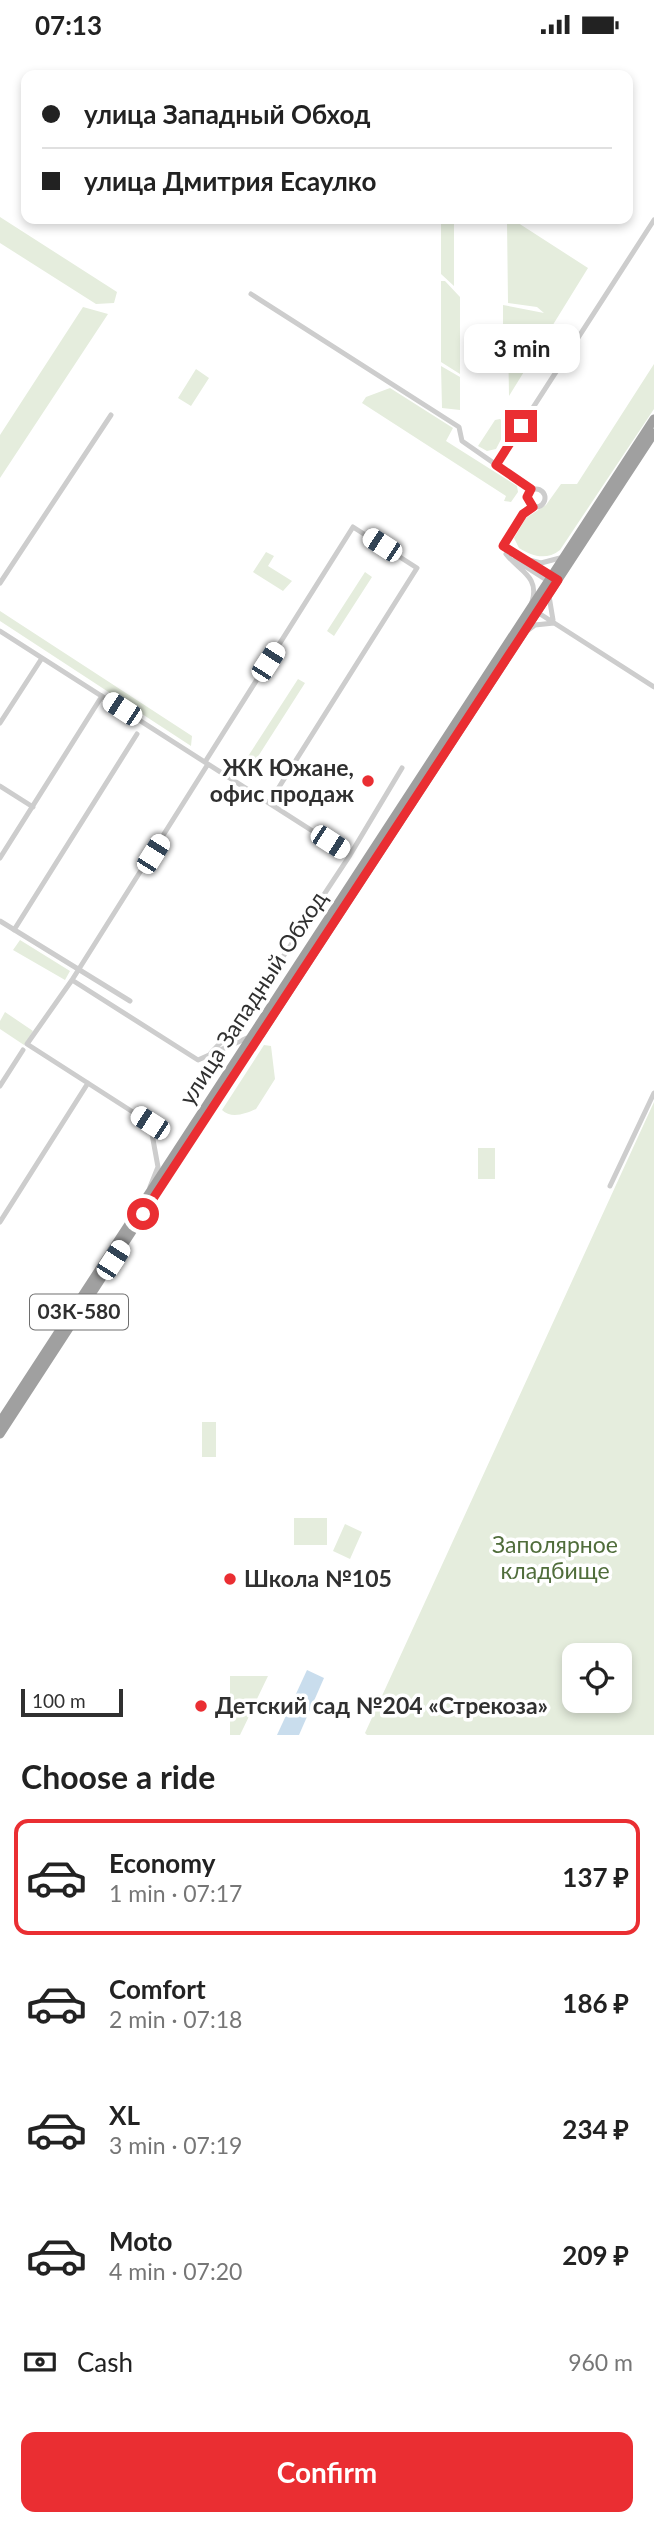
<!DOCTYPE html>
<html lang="en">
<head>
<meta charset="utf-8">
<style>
  :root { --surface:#fff; --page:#f6f6f6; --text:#222; --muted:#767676; --line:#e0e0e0; --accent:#ea2e32 }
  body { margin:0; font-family:Lato,sans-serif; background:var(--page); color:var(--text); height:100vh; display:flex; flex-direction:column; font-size:26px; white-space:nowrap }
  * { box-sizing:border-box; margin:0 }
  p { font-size:23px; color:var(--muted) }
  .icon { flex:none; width:38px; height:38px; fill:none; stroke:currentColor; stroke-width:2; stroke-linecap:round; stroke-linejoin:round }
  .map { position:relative; height:1686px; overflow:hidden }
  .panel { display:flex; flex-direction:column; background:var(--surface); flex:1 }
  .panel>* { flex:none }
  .banner { position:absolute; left:21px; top:21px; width:612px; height:154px; border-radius:14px; box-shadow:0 4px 10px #0003; display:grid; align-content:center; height:154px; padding:0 21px; background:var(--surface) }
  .tools { position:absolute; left:562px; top:1594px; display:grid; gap:14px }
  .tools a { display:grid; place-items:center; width:70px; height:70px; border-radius:14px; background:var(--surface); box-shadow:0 4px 10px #0003; font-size:35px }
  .scale { position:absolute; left:21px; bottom:18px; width:102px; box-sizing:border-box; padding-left:7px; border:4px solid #303030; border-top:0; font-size:19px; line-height:24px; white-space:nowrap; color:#303030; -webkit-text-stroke:5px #fff; paint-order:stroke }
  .end { position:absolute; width:32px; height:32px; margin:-16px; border:9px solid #ea2e32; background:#fff; box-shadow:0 0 0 4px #fff }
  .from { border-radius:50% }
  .bubble { position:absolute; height:49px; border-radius:14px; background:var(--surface); box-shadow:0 4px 10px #0003; font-size:23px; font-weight:700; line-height:49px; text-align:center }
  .car { position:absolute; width:21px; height:42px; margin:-21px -10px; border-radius:9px; box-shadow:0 0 5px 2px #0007; background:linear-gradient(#fff 24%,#345 0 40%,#fff 0 76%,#345 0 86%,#fff 0) }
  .banner b { display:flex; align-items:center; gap:24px; height:66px; font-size:26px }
  .banner b+b { border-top:2px solid var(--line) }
  .banner i { width:18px; height:18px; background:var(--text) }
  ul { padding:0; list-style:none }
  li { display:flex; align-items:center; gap:21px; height:116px; margin:0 14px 10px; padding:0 7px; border:4px solid transparent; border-radius:14px }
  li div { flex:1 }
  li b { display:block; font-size:26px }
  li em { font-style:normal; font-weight:700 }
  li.active { border-color:var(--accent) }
  li>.icon { width:63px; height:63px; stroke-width:1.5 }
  h2 { padding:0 21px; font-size:32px; line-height:84px }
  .pay { display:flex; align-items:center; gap:18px; height:77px; padding:0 21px; font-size:26px }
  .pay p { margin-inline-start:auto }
  .cta { display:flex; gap:14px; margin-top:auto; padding:14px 21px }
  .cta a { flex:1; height:80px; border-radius:14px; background:var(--accent); color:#fff; font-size:28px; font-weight:700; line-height:80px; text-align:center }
  .status { display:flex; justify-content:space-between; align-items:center; height:49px; padding:0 35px; background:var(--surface); direction:ltr }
  .status svg { height:19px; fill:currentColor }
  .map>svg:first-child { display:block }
</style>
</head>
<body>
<div class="status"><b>07:13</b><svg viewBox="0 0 49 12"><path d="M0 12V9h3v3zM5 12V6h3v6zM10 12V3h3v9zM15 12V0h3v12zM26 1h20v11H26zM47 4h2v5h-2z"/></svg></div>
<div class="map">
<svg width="654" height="1686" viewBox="0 0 654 1686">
  <rect width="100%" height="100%" fill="#fff"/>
  <path fill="#e5eddd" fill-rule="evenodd" d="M0,168L117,243L114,254L96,255L0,194Z
    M441,170H454V237L441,225Z
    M501,170H512L588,219L509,347L508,286L503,282V256L544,264L537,258L508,254L507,172Z
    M441,232H445L460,248V325L441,313Z
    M83,258L108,265L0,429V386Z
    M654,315V360L560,501C546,512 532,507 519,499L514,489L526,469L546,456L561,435H577Z
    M441,317L460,328V361L442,359Z
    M196,320L209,329L191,357L178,349Z
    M390,339L453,379L446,392L517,437L518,443L511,453L504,452L506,447L362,354L366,348Z
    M500,370L508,377L496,400L487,402L478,397L495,371Z
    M266,503L274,507L268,517L292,532L283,542L253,523Z
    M365,523L372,528L334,587L327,582Z
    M0,562L192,687L191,697L0,572Z
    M298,630L305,634L250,720L243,715Z
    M20,891L70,922L65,931L13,901Z
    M5,963L33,982L24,996L0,980V972Z
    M264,996L271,997L275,1030L256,1060C245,1065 231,1070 222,1061Z
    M654,1053V1686H367L365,1684ZM574,1606H620V1652H574Z
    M478,1099H495V1130H478Z
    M202,1373H216V1408H202Z
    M294,1469H327V1496H294Z
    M345,1475L362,1483L350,1510L333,1502Z
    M230,1627H268L256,1652H230Z
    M230,1655H255L240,1686H230Z"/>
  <path fill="#c9dded" d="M307,1621L324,1629L299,1686H277Z"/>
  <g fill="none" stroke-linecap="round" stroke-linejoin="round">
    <path stroke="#cdcdcd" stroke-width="5" d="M251,245L459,378L462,392L531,440
      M496,416L654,171
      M527 449a9 9 0 1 1 18 0a9 9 0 1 1-18 0Z
      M504,497L553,528
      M504,497L523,465L533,458
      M506,505C519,522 540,527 532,553
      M515,511L548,532
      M529,511L541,514L560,509
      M0,534L111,366
      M549,547L553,571
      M537,563L654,638
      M0,582L350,806
      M527,582L535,576L554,574
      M0,674L42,609
      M205,713L353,478L417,519L269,754
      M0,737L33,758
      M0,809L102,647
      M0,872L130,952
      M14,881L137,685
      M72,931L208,715
      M211,1004L242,970L350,806L402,719
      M0,1037L23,1001
      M610,1137L654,1044
      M150,1138L158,1118L150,1074L27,995L72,931L198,1011L247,989
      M0,1173L88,1034"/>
    <path stroke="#a0a0a0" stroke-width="9" d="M260,986L654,384
      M0,1373L654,370
      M0,1385L153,1150"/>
  </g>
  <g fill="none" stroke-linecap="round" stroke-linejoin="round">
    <path stroke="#ea2e32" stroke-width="9" d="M143,1165L558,531L503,497L523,465L533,458L527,448L531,440L496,416L521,377"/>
  </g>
  <g fill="#ea2e32" stroke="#fff" stroke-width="2.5">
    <circle cx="368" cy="732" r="7"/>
    <circle cx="230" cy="1530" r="7"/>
    <circle cx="201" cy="1657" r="7"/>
  </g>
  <g text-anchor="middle" stroke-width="7" stroke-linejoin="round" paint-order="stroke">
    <rect fill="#fff" stroke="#6e6e6e" stroke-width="2" x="30" y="1245.5" width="98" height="35" rx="5"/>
    <g font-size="21" font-weight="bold" fill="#303030">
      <text x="79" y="1270">03К-580</text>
    </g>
    <g font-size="23" font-weight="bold" fill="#303030" stroke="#fff" text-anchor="start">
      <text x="354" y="727" text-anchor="end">ЖК Южане,<tspan x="354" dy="26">офис продаж</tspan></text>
      <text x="244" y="1538">Школа №105</text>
      <text x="215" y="1665">Детский сад №204 «Стрекоза»</text>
    </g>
    <g font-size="23" fill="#303030" stroke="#fff">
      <text transform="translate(253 949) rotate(-57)" y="8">улица Западный Обход</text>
    </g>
    <g font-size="23" fill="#506d3b" stroke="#fff">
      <text x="555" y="1504">Заполярное<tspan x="555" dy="26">кладбище</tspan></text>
    </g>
  </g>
</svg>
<div class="tools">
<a><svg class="icon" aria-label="locate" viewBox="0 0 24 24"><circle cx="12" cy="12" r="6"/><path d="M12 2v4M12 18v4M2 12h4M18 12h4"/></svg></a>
</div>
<div class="scale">100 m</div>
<i class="end from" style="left:143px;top:1165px"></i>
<i class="end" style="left:521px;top:377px"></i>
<div class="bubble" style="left:464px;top:275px;width:116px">3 min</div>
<i class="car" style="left:382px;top:496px;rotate:303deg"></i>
<i class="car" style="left:268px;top:613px;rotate:33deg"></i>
<i class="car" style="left:122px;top:660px;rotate:303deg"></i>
<i class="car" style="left:330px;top:793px;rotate:123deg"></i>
<i class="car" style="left:153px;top:805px;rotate:32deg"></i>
<i class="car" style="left:150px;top:1074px;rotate:303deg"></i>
<i class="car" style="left:113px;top:1211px;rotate:33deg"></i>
<div class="banner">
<b><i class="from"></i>улица Западный Обход</b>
<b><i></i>улица Дмитрия Есаулко</b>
</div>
</div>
<section class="panel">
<h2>Choose a ride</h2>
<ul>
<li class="active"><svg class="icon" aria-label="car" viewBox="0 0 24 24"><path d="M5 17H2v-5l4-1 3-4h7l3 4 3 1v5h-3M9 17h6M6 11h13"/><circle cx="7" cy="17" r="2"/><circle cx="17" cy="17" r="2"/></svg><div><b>Economy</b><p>1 min · 07:17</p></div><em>137 ₽</em></li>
<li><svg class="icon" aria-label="car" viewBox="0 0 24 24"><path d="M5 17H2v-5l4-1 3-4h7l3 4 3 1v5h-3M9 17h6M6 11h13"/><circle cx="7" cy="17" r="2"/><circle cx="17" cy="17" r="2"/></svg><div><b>Comfort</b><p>2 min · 07:18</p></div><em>186 ₽</em></li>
<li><svg class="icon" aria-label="car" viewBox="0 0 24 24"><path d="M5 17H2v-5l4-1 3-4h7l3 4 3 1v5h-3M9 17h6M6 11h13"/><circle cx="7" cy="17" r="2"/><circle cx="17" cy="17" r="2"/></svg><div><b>XL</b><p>3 min · 07:19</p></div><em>234 ₽</em></li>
<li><svg class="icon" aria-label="car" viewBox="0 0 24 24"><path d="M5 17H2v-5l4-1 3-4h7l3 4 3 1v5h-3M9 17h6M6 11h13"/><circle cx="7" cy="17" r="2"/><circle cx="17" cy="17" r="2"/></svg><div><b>Moto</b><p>4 min · 07:20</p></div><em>209 ₽</em></li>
</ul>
<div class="pay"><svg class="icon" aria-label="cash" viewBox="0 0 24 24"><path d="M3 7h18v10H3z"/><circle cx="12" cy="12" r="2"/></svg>Cash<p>960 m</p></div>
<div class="cta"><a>Confirm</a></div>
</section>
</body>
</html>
